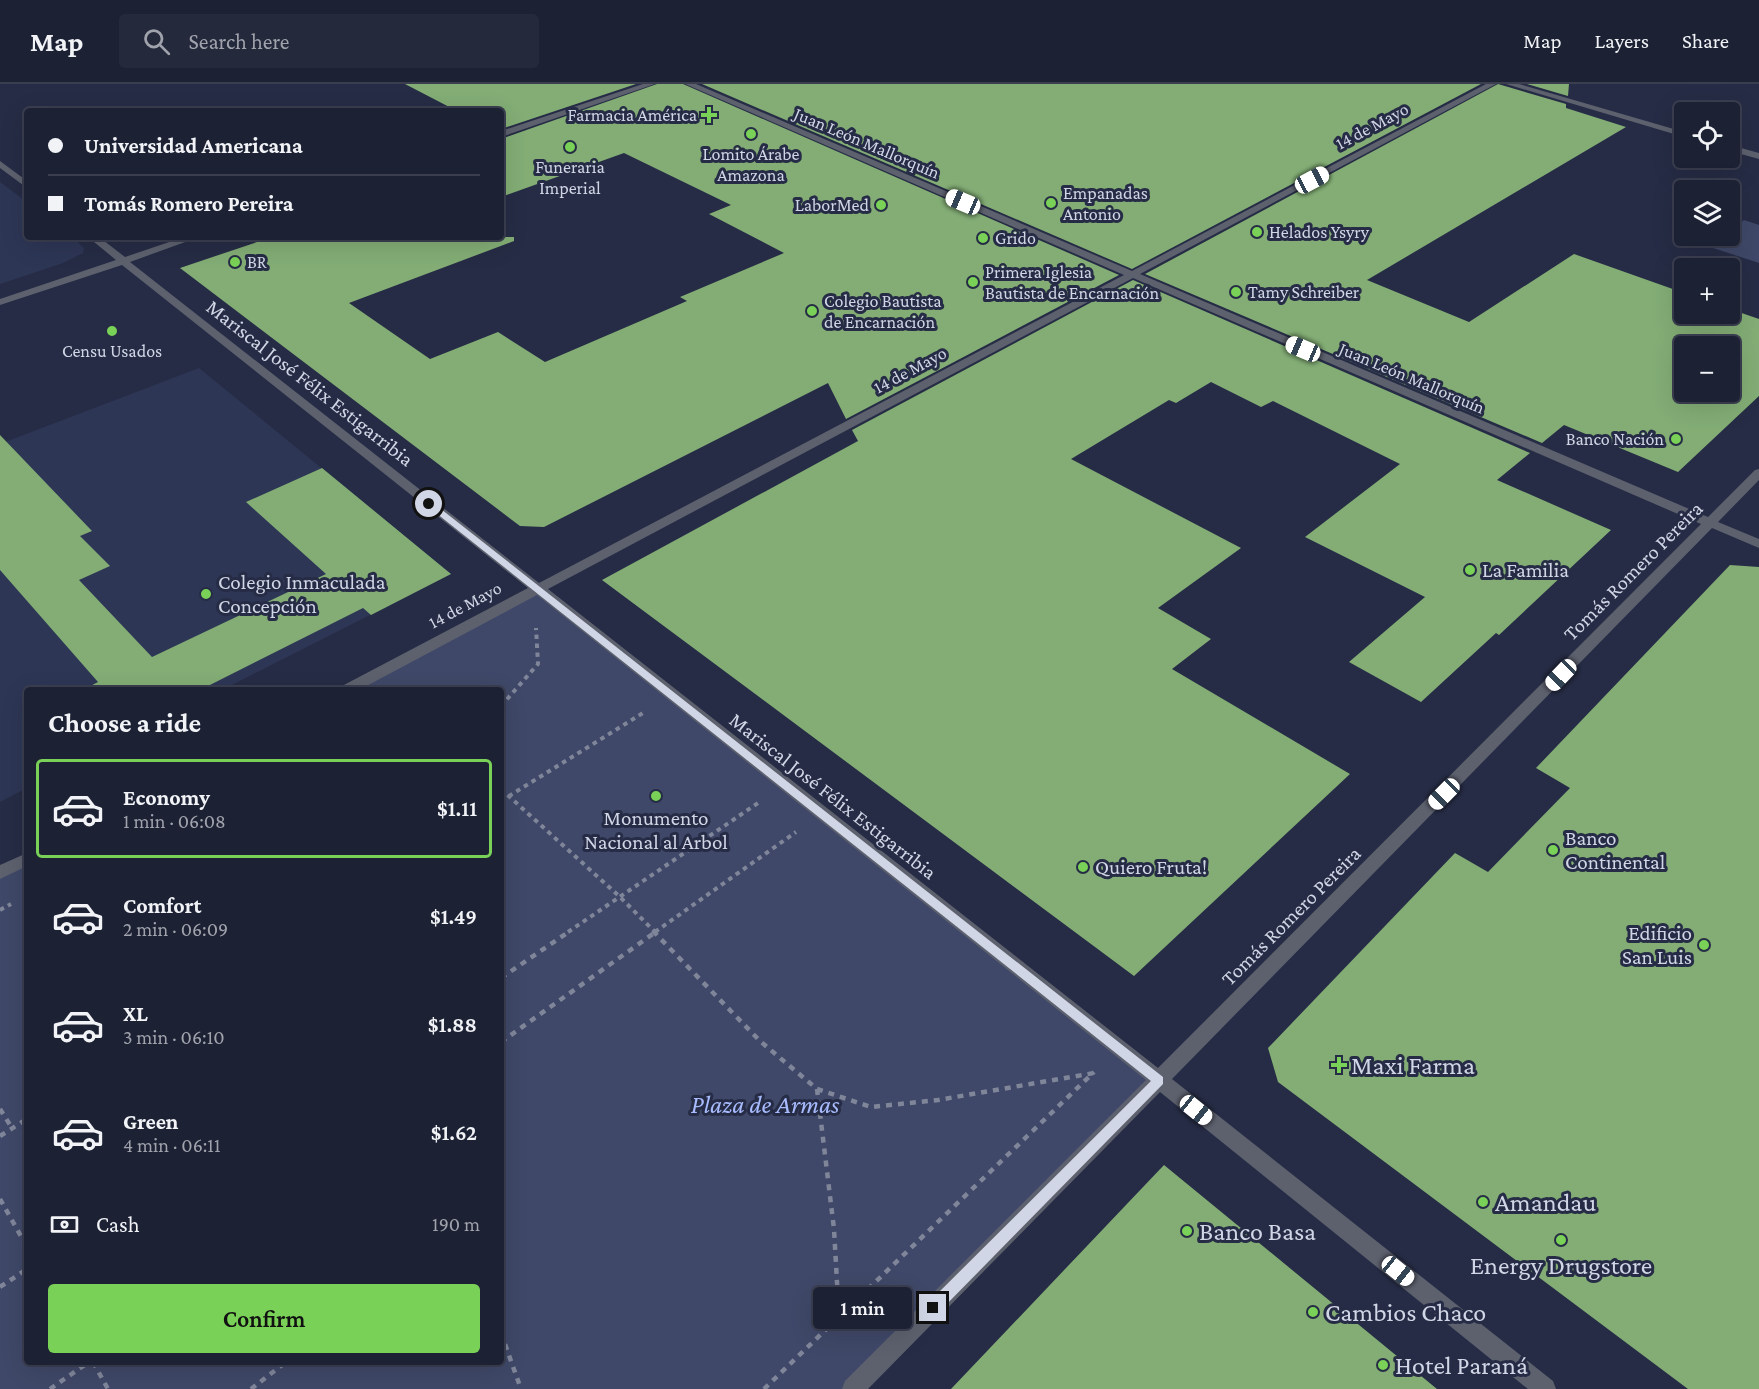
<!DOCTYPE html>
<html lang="en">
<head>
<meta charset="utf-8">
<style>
  :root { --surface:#1c2134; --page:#25293c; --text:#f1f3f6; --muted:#a0a3ac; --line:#3a3e4f; --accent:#7ad157 }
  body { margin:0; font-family:"Crimson Pro",serif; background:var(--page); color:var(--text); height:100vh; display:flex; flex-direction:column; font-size:22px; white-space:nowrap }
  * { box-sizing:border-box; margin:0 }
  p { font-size:20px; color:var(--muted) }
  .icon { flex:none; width:33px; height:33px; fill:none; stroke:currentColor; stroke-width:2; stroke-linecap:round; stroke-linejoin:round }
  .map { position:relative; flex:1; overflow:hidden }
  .drawer { position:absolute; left:24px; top:603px; width:480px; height:678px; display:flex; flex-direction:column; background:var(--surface); border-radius:6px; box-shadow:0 6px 24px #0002,0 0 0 2px var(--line) }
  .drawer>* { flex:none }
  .hud { position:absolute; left:24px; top:24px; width:480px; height:132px; border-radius:6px; box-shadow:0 6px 24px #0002,0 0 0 2px var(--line); display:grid; align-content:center; height:132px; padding:0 24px; background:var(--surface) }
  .buttons { position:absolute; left:1674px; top:18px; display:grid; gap:12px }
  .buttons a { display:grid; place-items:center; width:66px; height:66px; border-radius:6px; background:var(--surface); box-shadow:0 6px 24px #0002,0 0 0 2px var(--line); font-size:30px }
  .end { position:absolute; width:27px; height:27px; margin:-14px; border:8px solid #d1d6e6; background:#111; box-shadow:0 0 0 3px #111 }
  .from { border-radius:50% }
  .bubble { position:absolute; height:42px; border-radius:6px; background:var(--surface); box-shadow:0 6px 24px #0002,0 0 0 2px var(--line); font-size:20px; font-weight:600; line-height:42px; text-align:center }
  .car { position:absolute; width:18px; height:36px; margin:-18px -9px; border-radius:8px; box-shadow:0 0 4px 2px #0007; background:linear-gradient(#fff 24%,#345 0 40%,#fff 0 76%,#345 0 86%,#fff 0) }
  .hud b { display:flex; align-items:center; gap:21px; height:57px; font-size:22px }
  .hud b+b { border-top:2px solid var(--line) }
  .hud i { width:15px; height:15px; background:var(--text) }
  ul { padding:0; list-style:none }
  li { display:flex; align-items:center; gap:18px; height:99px; margin:0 12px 9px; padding:0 12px; border:3px solid transparent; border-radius:6px }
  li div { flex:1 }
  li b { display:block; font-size:22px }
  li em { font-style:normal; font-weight:600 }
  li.active { border-color:var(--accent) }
  li>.icon { width:54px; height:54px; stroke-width:1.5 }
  h2 { padding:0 24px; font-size:27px; line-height:72px }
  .pay { display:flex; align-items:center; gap:15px; height:66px; padding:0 24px; font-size:22px }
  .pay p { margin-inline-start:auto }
  .button { display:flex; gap:12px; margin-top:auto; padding:12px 24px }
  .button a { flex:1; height:69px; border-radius:6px; background:var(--accent); color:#111; font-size:24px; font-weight:600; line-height:69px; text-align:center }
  header { display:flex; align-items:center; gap:36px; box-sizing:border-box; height:84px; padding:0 30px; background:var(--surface); border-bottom:2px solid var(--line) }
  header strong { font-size:28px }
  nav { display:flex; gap:33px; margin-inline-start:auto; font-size:21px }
  .search { width:420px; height:54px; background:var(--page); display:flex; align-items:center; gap:15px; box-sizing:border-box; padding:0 21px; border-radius:6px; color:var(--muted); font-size:22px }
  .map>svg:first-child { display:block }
</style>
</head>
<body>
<header>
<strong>Map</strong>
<div class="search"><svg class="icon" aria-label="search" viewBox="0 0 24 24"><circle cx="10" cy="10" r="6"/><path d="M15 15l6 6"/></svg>Search here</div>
<nav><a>Map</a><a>Layers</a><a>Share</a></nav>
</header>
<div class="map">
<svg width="1759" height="1305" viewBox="0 0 1759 1305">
  <rect width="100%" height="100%" fill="#262c45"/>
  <path fill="#2d3655" d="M0,98L27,118V153H72L84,164L83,169L63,179L0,200Z
    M199,284L451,490L222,606H27V704L0,718V360Z"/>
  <path fill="#3f4868" d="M1744,136L1759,141V179L1710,163L1724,152H1730V148Z
    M537,505L1159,996L853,1305H0V789L27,775V1278H501V606H347Z"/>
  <path fill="#83ad75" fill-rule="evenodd" d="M405,0H636L501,45V27H457Z
    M657,0H683L1119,191L846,335L828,299L544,443L520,442L180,184L272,153H514V157L349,219L430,275L498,248L545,278L687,217L680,213L784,169L709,130L731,121L624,69L501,113V55Z
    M702,0H1481L1132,185Z
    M1498,0L1566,20V24L1626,43L1367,196L1469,238L1574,170L1684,209V230H1730V225L1759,235V312L1678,388L1564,341L1542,359L1145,190ZM1684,262H1730V308H1684Z
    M1527,0H1569L1568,12Z
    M1133,196L1530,369L1497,396L1611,446L1499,551L1496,549L1421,618L1349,578L1425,513L1305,453L1400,380L1273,317L1261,323L1211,298L1176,319L1169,316L1071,375L1241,464L1158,524L1211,555L1172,585L1350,690L1134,892L602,496L858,357L852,346Z
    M0,351L92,447L80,452L110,482L79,496L152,573L326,490L246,418L322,384L451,490L371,531L363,524L200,606H83L98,598L0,486Z
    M1730,481L1759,483V1305H1688L1278,998L1268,964L1455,769L1488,788L1570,704L1536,684Z
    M1164,1081L1308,1199L1437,1305H951Z"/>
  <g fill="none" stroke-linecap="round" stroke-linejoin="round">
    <path stroke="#80869a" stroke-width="4" stroke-dasharray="4.5 4.5" stroke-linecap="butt" d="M501,622L538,580L536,544
      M501,705L620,813L655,848
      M501,717L643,629
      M0,826L11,820
      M568,848L758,719
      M655,848L796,748"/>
    <path stroke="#80869a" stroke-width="4.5" stroke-dasharray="6 6" stroke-linecap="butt" d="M653,847L760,957L817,1005L871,1023L938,1016L1094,989
      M501,894L570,847
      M501,958L657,847
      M817,1005L834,1145L839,1234
      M0,1025L12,1044
      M0,1052L27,1035
      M0,1115L27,1163
      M0,1203L27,1185
      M501,1249L521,1305
      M93,1278L108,1305
      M50,1305L89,1278
      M251,1305L286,1278
      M764,1305L1094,988"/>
    <path fill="#5d616e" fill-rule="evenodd" d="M643,0H655L501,53V47Z
      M685,0H696L1132,187L1486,0H1496L1140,190L1708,433L1755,386L1759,385V396L1718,438L1759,455V464L1712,444L1172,995L1553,1297L1556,1305H1528L1160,1008L868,1305H842L845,1297L1146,996L537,511L359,606H340L342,602L528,504L122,181L0,221V215L116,176L88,153H99L125,173L184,153H199L130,178L539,499L1124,191ZM1133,194L1701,440L1158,984L548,505Z
      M1506,0H1519L1684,48V53Z
      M1730,61L1759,69V75L1730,67Z
      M0,77L27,97V104L0,84Z
      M27,769V782L0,795V781Z"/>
  </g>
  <path fill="#d1d6e6" d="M426,418H432L1163,993V1000L938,1229L933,1231L928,1229L926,1224L928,1219L1151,997L426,421Z"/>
  <g fill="#7ad157" stroke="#262c45" stroke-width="2">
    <path d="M706 22h6v6h6v6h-6v6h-6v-6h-6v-6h6z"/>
    <circle cx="751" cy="50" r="6"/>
    <circle cx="570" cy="63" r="6"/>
    <circle cx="1051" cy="119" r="6"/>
    <circle cx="881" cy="121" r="6"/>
    <circle cx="1257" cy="148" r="6"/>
    <circle cx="983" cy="154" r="6"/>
    <circle cx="235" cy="178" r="6"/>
    <circle cx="973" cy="198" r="6"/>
    <circle cx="1236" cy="208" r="6"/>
    <circle cx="812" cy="227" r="6"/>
    <circle cx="112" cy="247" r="6"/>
    <circle cx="1676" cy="355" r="6"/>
    <circle cx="1470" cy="486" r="6"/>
    <circle cx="206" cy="510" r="6"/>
    <circle cx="656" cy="712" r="6"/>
    <circle cx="1553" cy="766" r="6"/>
    <circle cx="1083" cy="783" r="6"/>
    <circle cx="1704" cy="861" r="6"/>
    <path d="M1336 972h6v6h6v6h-6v6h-6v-6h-6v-6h6z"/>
    <circle cx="1483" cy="1118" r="6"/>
    <circle cx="1187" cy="1147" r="6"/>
    <circle cx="1561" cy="1156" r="6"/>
    <circle cx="1313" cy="1228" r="6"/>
    <circle cx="1383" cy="1281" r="6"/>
  </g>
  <g text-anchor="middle" stroke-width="6" stroke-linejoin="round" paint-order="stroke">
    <g font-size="18" fill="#d1d6e6" stroke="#262c45" text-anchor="start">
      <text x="697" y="37" text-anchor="end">Farmacia América</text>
      <text x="751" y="76" text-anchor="middle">Lomito Árabe<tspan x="751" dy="21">Amazona</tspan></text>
      <text x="570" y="89" text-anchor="middle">Funeraria<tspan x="570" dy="21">Imperial</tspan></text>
      <text x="1063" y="115">Empanadas<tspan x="1063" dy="21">Antonio</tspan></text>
      <text x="869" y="127" text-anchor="end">LaborMed</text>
      <text x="1269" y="154">Helados Ysyry</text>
      <text x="995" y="160">Grido</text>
      <text x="247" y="184">BR</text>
      <text x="985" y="194">Primera Iglesia<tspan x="985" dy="21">Bautista de Encarnación</tspan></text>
      <text x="1248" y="214">Tamy Schreiber</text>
      <text x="824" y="223">Colegio Bautista<tspan x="824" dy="21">de Encarnación</tspan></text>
      <text x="112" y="273" text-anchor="middle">Censu Usados</text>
      <text x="1664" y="361" text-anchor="end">Banco Nación</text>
    </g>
    <g font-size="18" fill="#d1d6e6" stroke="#262c45">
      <text transform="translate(1372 42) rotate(-28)" y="6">14 de Mayo</text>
      <text transform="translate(867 59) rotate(23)" y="6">Juan León Mallorquín</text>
      <text transform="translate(910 286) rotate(-28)" y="6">14 de Mayo</text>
      <text transform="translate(1412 294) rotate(23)" y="6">Juan León Mallorquín</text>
      <text transform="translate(465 521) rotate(-28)" y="6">14 de Mayo</text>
    </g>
    <g font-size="21" fill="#d1d6e6" stroke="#262c45">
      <text transform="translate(310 299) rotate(38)" y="7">Mariscal José Félix Estigarribia</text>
      <text transform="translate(1633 487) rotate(-45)" y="7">Tomás Romero Pereira</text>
      <text transform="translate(833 712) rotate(38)" y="7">Mariscal José Félix Estigarribia</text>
      <text transform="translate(1291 832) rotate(-45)" y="7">Tomás Romero Pereira</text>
    </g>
    <g font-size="21" fill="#d1d6e6" stroke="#262c45" text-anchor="start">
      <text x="1482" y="493">La Familia</text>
      <text x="218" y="505">Colegio Inmaculada<tspan x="218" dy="24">Concepción</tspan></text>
      <text x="656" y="741" text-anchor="middle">Monumento<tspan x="656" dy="24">Nacional al Arbol</tspan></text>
      <text x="1565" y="761">Banco<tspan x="1565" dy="24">Continental</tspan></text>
      <text x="1095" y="790">Quiero Fruta!</text>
      <text x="1692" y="856" text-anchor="end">Edificio<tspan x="1692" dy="24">San Luis</tspan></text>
    </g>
    <g font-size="26" fill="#d1d6e6" stroke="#262c45" text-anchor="start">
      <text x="1351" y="990">Maxi Farma</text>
      <text x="1495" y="1127">Amandau</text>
      <text x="1199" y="1156">Banco Basa</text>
      <text x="1561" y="1190" text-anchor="middle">Energy Drugstore</text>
      <text x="1325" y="1237">Cambios Chaco</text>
      <text x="1395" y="1290">Hotel Paraná</text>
    </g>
    <g font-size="26" font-style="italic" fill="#a8bbfe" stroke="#262c45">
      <text x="765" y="1029">Plaza de Armas</text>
    </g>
  </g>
</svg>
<div class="buttons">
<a><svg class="icon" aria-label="locate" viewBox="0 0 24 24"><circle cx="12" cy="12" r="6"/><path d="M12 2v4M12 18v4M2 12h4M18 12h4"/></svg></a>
<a><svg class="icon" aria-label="layers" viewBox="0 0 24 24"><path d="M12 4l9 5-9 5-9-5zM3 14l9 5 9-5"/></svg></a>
<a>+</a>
<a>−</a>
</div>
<i class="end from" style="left:429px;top:420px"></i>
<i class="end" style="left:933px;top:1224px"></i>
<div class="bubble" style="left:813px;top:1203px;width:99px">1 min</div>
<i class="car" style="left:1312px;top:96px;rotate:62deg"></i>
<i class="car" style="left:963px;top:118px;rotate:293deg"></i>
<i class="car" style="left:1303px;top:265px;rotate:293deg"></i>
<i class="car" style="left:1561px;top:591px;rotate:224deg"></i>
<i class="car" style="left:1444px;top:710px;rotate:225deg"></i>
<i class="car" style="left:1196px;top:1026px;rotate:129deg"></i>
<i class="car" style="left:1398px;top:1187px;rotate:129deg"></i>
<div class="hud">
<b><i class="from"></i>Universidad Americana</b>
<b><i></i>Tomás Romero Pereira</b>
</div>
<section class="drawer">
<h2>Choose a ride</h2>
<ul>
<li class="active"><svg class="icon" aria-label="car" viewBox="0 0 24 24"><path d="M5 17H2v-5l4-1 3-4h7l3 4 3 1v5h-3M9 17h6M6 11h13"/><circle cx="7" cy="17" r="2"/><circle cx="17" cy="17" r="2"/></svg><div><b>Economy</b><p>1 min · 06:08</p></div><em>$1.11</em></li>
<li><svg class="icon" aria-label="car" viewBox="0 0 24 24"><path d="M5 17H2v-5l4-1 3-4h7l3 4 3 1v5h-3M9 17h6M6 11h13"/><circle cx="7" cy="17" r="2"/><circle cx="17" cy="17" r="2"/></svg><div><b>Comfort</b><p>2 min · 06:09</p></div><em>$1.49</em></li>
<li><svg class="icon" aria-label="car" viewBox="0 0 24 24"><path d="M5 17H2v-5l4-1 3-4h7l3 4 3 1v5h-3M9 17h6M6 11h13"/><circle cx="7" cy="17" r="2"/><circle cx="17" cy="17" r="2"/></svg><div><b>XL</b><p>3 min · 06:10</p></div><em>$1.88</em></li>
<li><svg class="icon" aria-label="car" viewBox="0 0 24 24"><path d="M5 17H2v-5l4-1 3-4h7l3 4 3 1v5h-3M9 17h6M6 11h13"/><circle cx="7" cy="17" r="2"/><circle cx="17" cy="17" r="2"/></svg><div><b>Green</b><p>4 min · 06:11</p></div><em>$1.62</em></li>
</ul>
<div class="pay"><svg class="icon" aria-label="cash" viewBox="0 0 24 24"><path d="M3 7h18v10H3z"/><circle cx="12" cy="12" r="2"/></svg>Cash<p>190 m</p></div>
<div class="button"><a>Confirm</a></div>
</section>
</div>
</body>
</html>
